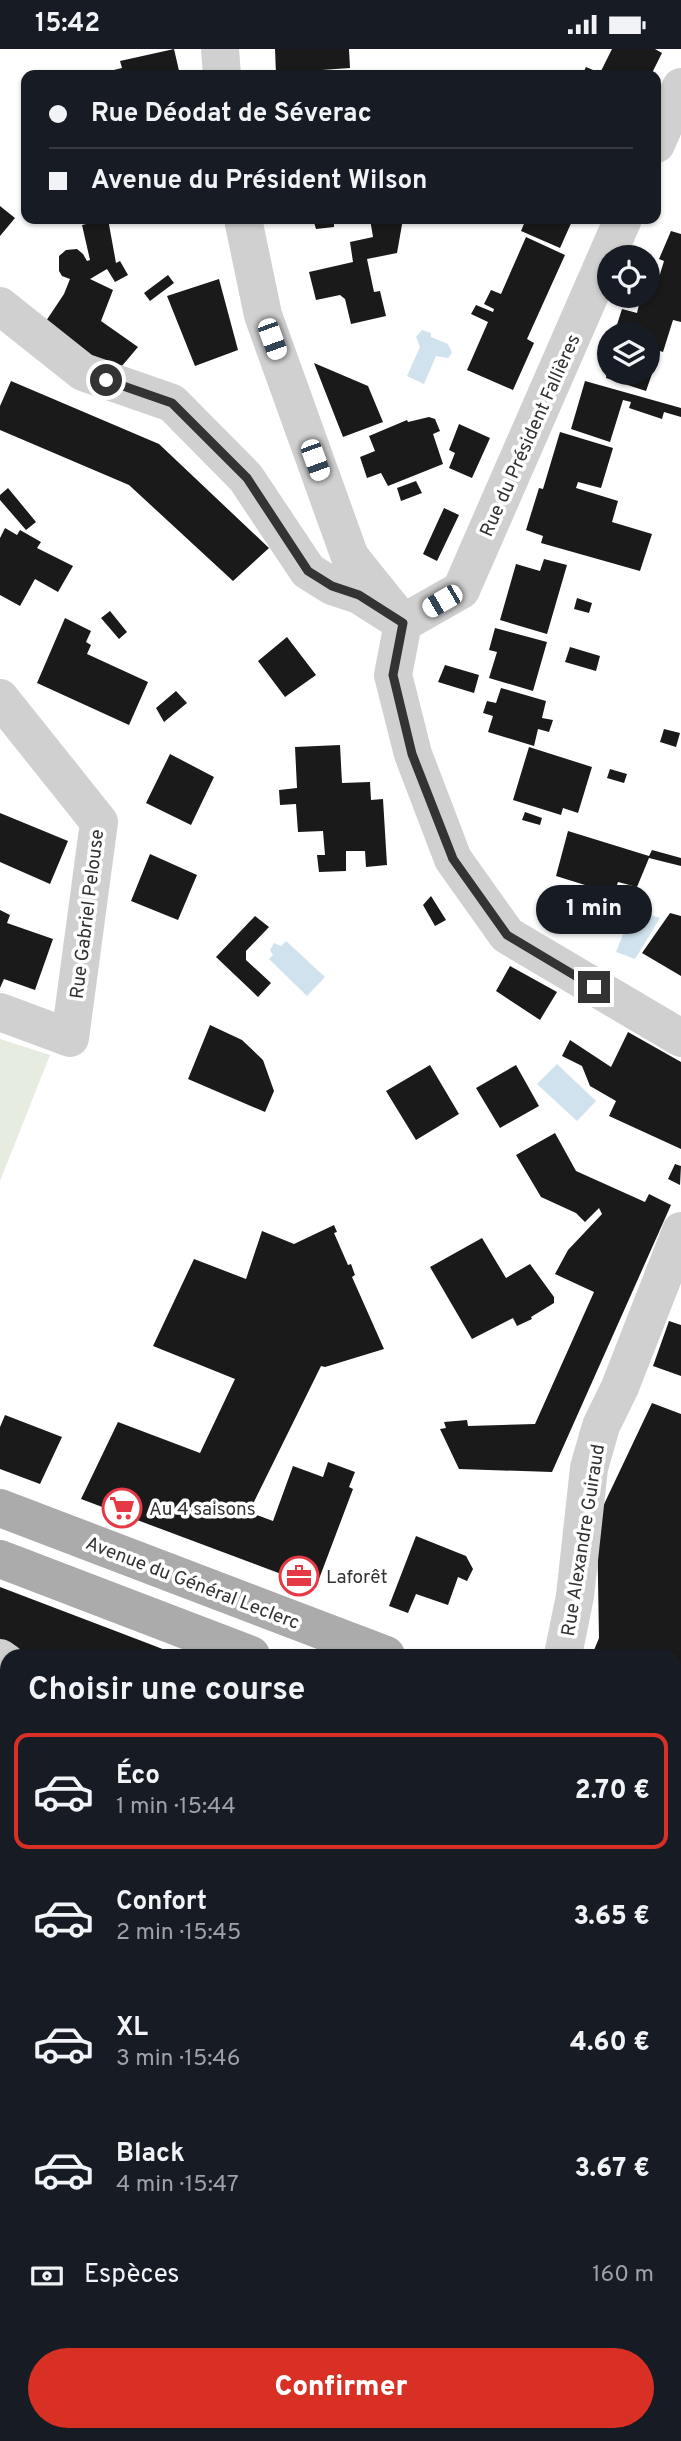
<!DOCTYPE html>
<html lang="fr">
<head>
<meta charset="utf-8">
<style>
  :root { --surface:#171b24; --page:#20242c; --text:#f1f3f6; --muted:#9ea1a6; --line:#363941; --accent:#d93025 }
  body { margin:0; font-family:Overpass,sans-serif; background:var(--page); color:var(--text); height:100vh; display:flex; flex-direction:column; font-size:26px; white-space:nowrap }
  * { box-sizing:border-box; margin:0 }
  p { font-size:23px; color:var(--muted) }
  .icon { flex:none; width:38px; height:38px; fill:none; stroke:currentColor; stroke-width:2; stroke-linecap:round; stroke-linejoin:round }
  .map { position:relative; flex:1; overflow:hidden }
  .sheet { position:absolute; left:0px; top:1600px; width:682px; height:793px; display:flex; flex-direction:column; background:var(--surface); border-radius:21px 21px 0 0; box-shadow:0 2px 5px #0004 }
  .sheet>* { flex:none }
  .banner { position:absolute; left:21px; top:21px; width:640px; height:154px; border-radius:14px; box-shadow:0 2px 5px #0004; display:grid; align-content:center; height:154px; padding:0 28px; background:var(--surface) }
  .tools { position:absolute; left:597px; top:196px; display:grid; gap:14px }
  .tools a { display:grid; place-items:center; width:63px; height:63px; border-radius:50%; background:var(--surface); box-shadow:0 2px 5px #0004; font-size:35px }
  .end { position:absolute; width:32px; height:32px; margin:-16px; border:9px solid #333; background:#fff; box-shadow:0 0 0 4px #fff }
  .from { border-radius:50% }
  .bubble { position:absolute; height:49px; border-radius:24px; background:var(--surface); box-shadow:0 2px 5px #0004; font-size:23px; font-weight:800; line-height:49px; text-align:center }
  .car { position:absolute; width:21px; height:42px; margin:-21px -10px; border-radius:9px; box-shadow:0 0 5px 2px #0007; background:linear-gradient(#fff 24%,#345 0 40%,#fff 0 76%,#345 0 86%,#fff 0) }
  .banner b { display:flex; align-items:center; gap:24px; height:66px; font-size:26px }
  .banner b+b { border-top:2px solid var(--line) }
  .banner i { width:18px; height:18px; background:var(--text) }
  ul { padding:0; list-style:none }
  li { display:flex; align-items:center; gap:21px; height:116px; margin:0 14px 10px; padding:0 14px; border:4px solid transparent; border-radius:14px }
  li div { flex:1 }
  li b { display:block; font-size:26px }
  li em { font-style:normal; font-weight:800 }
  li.selected { border-color:var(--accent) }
  li>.icon { width:63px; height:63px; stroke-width:1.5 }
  h2 { padding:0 28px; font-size:32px; line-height:84px }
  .pay { display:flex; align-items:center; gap:18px; height:77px; padding:0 28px; font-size:26px }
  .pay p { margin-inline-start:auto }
  .primary-button { display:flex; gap:14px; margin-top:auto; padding:14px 28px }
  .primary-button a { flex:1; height:80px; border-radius:42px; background:var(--accent); color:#fff; font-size:28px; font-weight:800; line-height:80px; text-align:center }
  .status { display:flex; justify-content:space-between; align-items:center; height:49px; padding:0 35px; background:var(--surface); direction:ltr }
  .status svg { height:19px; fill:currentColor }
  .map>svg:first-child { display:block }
</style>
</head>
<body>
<div class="status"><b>15:42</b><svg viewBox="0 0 49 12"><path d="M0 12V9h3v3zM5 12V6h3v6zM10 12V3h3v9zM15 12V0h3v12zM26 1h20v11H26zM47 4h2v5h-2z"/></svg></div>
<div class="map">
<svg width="681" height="2392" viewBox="0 0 681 2392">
  <rect width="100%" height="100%" fill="#fff"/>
  <path fill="#e6ecdf" d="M0,990L50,1006L0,1132Z"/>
  <path fill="#cfe2ee" d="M422,281L431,284V288L448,295L452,304L448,309L436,307L424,335L407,327L420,298L416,288Z
    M633,860L660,869L635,910L616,903Z
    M286,892L325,928L307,947L269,910L273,906L270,901L274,894L281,897Z
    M557,1015L596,1052L577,1072L537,1035Z"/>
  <path fill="#1a1a1a" d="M174,0L180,26H93L122,19L120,12Z
    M275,0H349L350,19L322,21V26L276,25Z
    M612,0H655L662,4L651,26H582L586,18L600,24Z
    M0,157L15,169L0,187Z
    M108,170L116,214L120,212L128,226L115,233L107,220L90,230L113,241L101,272L138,298L116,324L38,284L64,245L70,230L62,227L59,222V207L66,201L77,200L83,205L87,212L90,211L82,176Z
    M313,170H334V178L316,180Z
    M370,170H403L397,204L367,210L374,243L380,242L386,267L351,275L345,250L340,246L316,251L309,223L353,213L350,193L373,188Z
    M526,170H573L560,199L521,182Z
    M671,182L681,185V273L673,271L663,303L660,302L646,342L606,329L607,324H648V285H614L622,260L637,264L641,247H648V232L657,235L664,212L659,210Z
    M526,188L565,206L527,290L534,294L513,341L467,321L488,273L471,265L476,256L493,263L494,260L484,255L491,241L501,245Z
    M168,226L174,234L150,252L144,244Z
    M219,230L238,301L195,317L167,247Z
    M314,314L368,337L383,373L343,388Z
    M11,332L159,395L269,499L233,532L129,436L0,381V357Z
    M585,332L681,359V368L664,363L662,370L629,359L631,353L623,351L610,393L571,380Z
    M429,368L435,370L440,382L433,385L443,415L388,437L381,424L367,429L360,408L375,402L369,387L407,371L408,373Z
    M459,375L490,389L472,429L449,419L455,404L449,401Z
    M560,383L613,399L601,439L578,433L576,439L618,452L612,473L652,485L640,522L541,494L543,487L526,481L539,439L543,440Z
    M416,432L422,444L401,452L397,439Z
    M8,439L36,473L26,481L0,451V446Z
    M444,459L459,466L437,512L423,505Z
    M5,479L17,486L20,481L41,493L37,499L73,517L58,543L35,530L20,557L0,546V489Z
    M544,510L567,516L547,585L500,571L516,515L540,522Z
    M577,549L592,554L589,564L574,560Z
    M110,562L127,583L119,590L101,569Z
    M65,569L91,582L86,593L91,596L87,605L148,633L129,676L37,634Z
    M495,579L547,593L533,642L489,629L497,603L489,601Z
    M287,588L316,626L285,648L258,612Z
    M570,598L600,607L596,622L565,613Z
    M445,616L479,626L474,644L438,633Z
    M501,639L546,652L542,669L553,671L549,683L538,680L534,697L488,683L493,667L483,664L487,652L496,654Z
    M176,642L187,654L164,673L156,659Z
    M664,680L680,684L676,698L660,693Z
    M340,696L342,734L370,733L371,751L383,750L387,816L366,818L365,802H346V822L319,823L317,806H325L323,782L298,783L296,755L280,756L279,741L297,739L295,698Z
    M529,698L592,718L578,764L563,759L561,766L513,751Z
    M170,705L214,728L191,776L146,754Z
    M610,720L627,725L624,734L607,729Z
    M525,763L542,769L540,776L522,771Z
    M0,764L68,792L50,835L0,813Z
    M568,782L649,807L652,801L681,809V817L649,809L637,838L618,833L614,845L556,827Z
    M150,805L197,826L178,871L131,852Z
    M431,847L446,871L435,877L423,856Z
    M0,861L10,866L7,874L53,890L35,941L4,930L0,939Z
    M670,864L681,867V927L642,904Z
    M255,867L269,878L246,902V911L271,934L258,948L216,908Z
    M510,917L557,943L540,971L496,942Z
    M210,976L242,991L263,1011L274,1042L265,1063L188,1030Z
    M628,983L681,1013V1100L609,1067L616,1052L590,1037L582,1017L562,1007L570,991L611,1018Z
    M430,1016L459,1065L416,1091L386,1042Z
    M516,1016L539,1057L500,1079L476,1039Z
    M555,1084L576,1122L645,1153L649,1145L671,1156L552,1423L459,1420L440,1380L446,1379L444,1373L467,1371L468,1377L535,1375L594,1243L555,1225L568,1201L602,1165L599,1159L585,1173L576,1164L541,1148L516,1106Z
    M675,1115L681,1117L680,1136L668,1130Z
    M334,1176L337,1183L334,1184L348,1216L351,1215L355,1226L352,1228L384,1300L325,1318L321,1317L249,1463L273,1472L293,1417L323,1428L328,1413L355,1423L349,1438L353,1440L316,1538L81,1450L118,1373L200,1404L235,1330L153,1297L194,1210L246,1230L262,1182L294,1195Z
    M482,1189L506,1229L530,1215L554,1248V1254L531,1268L532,1270L517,1277L513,1269L472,1290L430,1218Z
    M669,1272L681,1276V1327L653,1317Z
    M652,1354L681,1365V1679L676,1677V1606H592L599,1589L597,1470Z
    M5,1366L62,1388L40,1435L0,1420V1378Z
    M416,1487L466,1507L473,1520L467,1532L458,1528L448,1556L416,1545L408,1564L389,1557Z
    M0,1538L147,1594L178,1606H21L0,1591Z
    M676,1794L681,1796V1869H676Z
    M0,1816L7,1822V1887L0,1881Z
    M676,1875L681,1876V2101L676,2100Z
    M7,2006V2087L1,2095L7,2100V2124L0,2129V2014Z
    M7,2154V2267L0,2270V2160Z
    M676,2166L681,2167V2235H679V2230H676Z
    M7,2317V2385L74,2386L56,2392H0V2319Z
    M153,2385H192L197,2392H144Z
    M280,2385H383L384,2392H330L280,2387Z
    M612,2385H674V2392H613Z"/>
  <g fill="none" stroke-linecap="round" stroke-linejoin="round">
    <path stroke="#d0d0d0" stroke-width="38" d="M220,0L222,26
      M656,95L681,38
      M243,170L263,266L350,508L403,574L393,626L413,705L453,810L507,886L681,989
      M0,257L83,323L172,354L246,429L308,522L332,537L359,546L403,574L461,541L623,170
      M0,649L99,773L70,989L0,963
      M563,1606L575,1547L589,1419L601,1377L620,1338L681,1182
      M0,1609L7,1614
      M0,1969L7,1960
      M676,2129L681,2130
      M0,2148L7,2143
      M0,2292L7,2290
      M211,2385L221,2392"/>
    <path stroke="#ababab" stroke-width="38" d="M0,1459L386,1606
      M0,1510L251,1606
      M676,1714L681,1716
      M676,1759L681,1761"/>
  </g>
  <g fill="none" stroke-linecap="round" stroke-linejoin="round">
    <path stroke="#333" stroke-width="9" d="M106,331L172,354L247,429L308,522L332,537L359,546L403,574L393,626L412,705L453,810L507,886L594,938"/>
  </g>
  <defs>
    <symbol id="supermarket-ring" viewBox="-11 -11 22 22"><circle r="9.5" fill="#fff" stroke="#e63946" stroke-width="1.5"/><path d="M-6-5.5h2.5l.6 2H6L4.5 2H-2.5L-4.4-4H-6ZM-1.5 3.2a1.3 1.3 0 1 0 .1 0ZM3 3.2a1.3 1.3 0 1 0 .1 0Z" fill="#e63946"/></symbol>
    <symbol id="office-ring" viewBox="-11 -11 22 22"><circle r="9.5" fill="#fff" stroke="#e63946" stroke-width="1.5"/><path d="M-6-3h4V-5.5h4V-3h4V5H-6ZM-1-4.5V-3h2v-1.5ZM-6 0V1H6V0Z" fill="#e63946"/></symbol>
  </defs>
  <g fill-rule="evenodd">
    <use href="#supermarket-ring" x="100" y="1437" width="44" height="44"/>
    <use href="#office-ring" x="277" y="1505" width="44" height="44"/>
  </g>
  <g text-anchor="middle" stroke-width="7" stroke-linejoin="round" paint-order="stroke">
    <g font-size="19" fill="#333" stroke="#fff">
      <text transform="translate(529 386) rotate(-66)" y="7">Rue du Président Fallières</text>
      <text transform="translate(86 865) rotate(-83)" y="7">Rue Gabriel Pelouse</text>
      <text transform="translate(582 1491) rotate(-81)" y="7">Rue Alexandre Guiraud</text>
      <text transform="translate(193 1533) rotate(21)" y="7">Avenue du Général Leclerc</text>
    </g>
    <g font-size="19" fill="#333" stroke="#fff" text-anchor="start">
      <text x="149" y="1466">Au 4 saisons</text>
      <text x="326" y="1534">Laforêt</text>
    </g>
  </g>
</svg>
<div class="tools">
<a><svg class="icon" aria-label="locate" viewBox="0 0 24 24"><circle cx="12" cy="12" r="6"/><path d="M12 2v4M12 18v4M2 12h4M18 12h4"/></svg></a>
<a><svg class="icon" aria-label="layers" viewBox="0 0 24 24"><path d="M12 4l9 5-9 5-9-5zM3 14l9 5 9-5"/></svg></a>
</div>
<i class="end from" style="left:106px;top:331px"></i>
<i class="end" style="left:594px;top:938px"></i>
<div class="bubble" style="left:536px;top:836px;width:116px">1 min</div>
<i class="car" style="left:272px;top:290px;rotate:160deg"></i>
<i class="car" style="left:315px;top:411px;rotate:160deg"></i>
<i class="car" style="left:442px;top:552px;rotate:240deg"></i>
<div class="banner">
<b><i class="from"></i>Rue Déodat de Séverac</b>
<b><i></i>Avenue du Président Wilson</b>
</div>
<section class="sheet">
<h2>Choisir une course</h2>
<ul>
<li class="selected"><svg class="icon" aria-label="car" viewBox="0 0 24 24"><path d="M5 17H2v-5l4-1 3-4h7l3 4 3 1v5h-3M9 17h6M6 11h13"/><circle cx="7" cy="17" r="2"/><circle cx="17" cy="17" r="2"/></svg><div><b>Éco</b><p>1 min · 15:44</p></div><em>2.70 €</em></li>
<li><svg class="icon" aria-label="car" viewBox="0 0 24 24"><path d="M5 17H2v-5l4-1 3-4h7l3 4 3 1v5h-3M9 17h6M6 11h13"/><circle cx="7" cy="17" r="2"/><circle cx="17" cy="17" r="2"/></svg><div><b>Confort</b><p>2 min · 15:45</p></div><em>3.65 €</em></li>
<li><svg class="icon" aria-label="car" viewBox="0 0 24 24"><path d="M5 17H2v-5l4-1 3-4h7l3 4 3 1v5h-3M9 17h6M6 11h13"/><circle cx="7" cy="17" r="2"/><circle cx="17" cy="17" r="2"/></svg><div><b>XL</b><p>3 min · 15:46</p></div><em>4.60 €</em></li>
<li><svg class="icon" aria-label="car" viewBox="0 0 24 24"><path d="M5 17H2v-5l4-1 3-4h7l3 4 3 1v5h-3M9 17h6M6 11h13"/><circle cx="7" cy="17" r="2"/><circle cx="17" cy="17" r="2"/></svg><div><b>Black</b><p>4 min · 15:47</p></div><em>3.67 €</em></li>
</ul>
<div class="pay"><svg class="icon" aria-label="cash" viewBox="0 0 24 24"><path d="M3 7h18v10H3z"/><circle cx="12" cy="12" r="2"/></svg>Espèces<p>160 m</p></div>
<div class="primary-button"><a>Confirmer</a></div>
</section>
</div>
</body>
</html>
